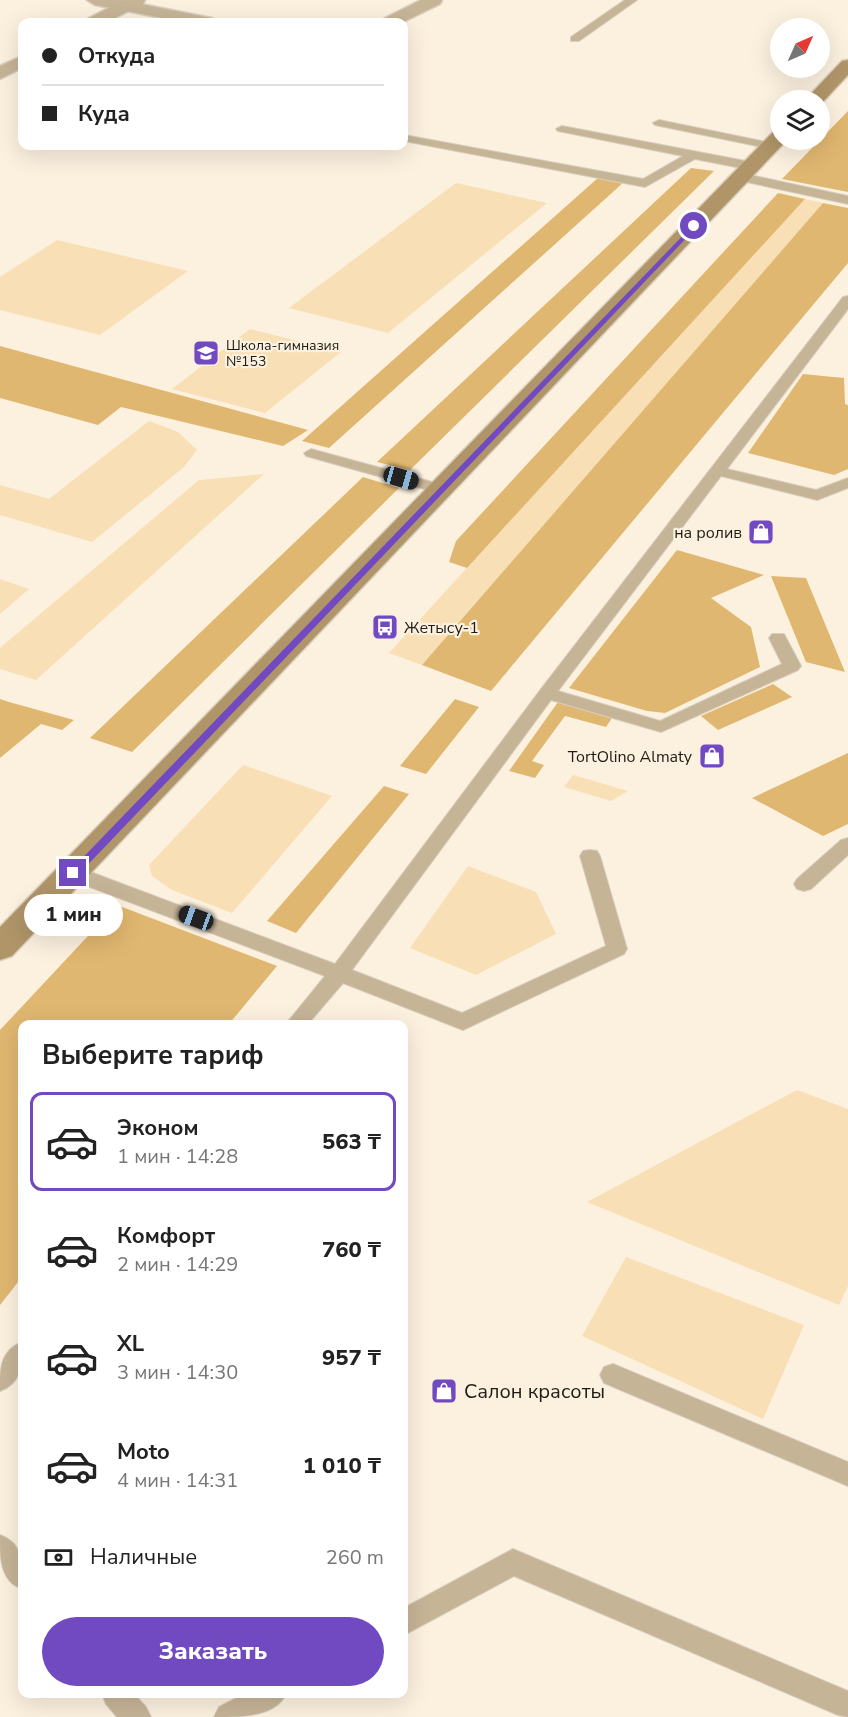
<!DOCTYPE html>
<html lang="ru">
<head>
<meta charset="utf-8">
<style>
  :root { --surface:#fff; --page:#f6f6f6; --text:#222; --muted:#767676; --line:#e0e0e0; --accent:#7149c1 }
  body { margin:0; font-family:"Nunito Sans",sans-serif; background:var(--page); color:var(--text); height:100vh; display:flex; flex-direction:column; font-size:22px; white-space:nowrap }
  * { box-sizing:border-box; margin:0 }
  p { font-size:20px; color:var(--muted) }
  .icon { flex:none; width:33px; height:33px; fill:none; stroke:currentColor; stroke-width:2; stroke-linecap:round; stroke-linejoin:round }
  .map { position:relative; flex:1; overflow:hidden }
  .sheet { position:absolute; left:18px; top:1020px; width:390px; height:678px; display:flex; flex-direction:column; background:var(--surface); border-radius:12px; box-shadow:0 6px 24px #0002 }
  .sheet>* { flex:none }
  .top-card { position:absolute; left:18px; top:18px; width:390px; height:132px; border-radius:12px; box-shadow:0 6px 24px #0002; display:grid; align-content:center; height:132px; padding:0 24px; background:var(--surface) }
  .needle { width:39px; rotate:45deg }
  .controls { position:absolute; left:770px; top:18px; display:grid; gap:12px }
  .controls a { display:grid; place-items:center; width:60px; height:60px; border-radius:50%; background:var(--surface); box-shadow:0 6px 24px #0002; font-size:30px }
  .end { position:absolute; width:27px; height:27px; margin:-14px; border:8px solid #7149c1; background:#fff; box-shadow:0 0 0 3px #fff }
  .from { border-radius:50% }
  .bubble { position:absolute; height:42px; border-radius:21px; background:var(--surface); box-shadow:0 6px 24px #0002; font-size:20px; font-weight:800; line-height:42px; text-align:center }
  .car { position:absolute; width:18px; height:36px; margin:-18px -9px; border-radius:8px; box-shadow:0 0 4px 2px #0007; background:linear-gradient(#222 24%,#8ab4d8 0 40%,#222 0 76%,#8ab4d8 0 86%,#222 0) }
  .top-card b { display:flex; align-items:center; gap:21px; height:57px; font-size:22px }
  .top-card b+b { border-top:2px solid var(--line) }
  .top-card i { width:15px; height:15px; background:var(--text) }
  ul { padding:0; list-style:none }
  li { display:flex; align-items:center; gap:18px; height:99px; margin:0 12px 9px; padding:0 12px; border:3px solid transparent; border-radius:12px }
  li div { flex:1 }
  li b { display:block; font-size:22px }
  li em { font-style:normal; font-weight:800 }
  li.current { border-color:var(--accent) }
  li>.icon { width:54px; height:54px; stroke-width:1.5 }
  h2 { padding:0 24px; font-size:27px; line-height:72px }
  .pay { display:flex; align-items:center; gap:15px; height:66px; padding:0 24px; font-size:22px }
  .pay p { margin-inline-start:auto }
  .action { display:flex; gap:12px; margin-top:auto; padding:12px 24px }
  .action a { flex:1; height:69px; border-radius:36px; background:var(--accent); color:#fff; font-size:24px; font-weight:800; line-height:69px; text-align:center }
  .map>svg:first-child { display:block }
</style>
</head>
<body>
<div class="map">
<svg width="848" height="1717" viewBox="0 0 848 1717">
  <rect width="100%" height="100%" fill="#fcf1df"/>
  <path fill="#f8dfb5" d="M456,183L547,203L388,333L289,308Z
    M805,199L823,203L422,665L389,653Z
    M57,240L188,271L100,335L0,310V277Z
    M250,329L341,352L265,413L172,389Z
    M149,421L178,432L197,450L184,467L92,542L0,515V485L49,499Z
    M264,474L36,680L0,669V648L199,480Z
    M0,579L29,589L0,614Z
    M243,765L332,796L232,913L172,890L152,876L149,865Z
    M573,775L628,791L611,801L564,787Z
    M468,866L536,892L556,934L476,975L410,948Z
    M797,1090L848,1109V1286L839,1305L587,1202Z
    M626,1257L804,1325L763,1419L582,1336Z"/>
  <path fill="#e0b770" d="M848,111V192L782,179Z
    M691,168L714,171L410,470L377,462Z
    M599,177L624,182L329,448L302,441Z
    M778,193L805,199L467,568L449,562L456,541Z
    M823,203L848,208V263L491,691L422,665Z
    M0,346L308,430L283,446L121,407L98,425L0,398Z
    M803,374L844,378L845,404L848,405V469L834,475L748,453Z
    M363,477L399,488L132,752L90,738Z
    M677,550L764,575L711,598L751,627L760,667L665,713L647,711L569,688Z
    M771,576L806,578L845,672L806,662Z
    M773,684L792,697L718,730L701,716Z
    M0,699L9,702L74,720L62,730L41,724L0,758Z
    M455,699L479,707L426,774L400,766Z
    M558,702L612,718L606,727L565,716L532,761L544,765L535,778L509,771Z
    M848,753V824L823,836L752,798Z
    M384,786L409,794L296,933L267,921Z
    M117,905L277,966L229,1024H22V1277L0,1305V1030Z"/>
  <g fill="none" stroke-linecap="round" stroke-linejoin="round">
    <defs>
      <path id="service" d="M625,0H637L579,41H571V37Z
        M659,120L771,143L777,146L771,149L655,125L653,123Z
        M562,126L751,162L757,166L751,170L695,159L645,187L404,141V135L643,179L683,156L558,131L556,129Z
        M741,173L848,196V204L737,180V174Z
        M848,296V309L727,469L816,490L848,478V488L817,500L721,476L558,691L660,721L782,664L769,638L772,634H784L801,666L798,670L661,732L551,700L352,970L462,1013L606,946L580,856L583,851L590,850L597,851L600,856L627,949L624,954L463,1030L343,983L308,1024H286L325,976L66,878L63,873L66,868L73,866L80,868L335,964L541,689L843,297Z
        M311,449L447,486L450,489L442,494L306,456L304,453Z
        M848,838V855L811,889L804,891L797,889L794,884L797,879L841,840Z
        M22,1342C24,1363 22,1383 0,1391C0,1369 0,1351 22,1342Z
        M613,1364L848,1462V1486L604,1383L600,1375L604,1367Z
        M0,1535C25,1544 22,1566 22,1589C0,1581 0,1557 0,1535Z
        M513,1549L848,1691V1717L838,1715L514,1576L404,1635V1608Z
        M102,1694H134L146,1707L151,1717H117L106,1704Z
        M244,1694H286C275,1717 240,1717 214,1717L219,1707Z"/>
      <path id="minor" d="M87,0H121L206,17L212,18L215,22H183L95,5Z
        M421,0H442L440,4L403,22H382L385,18Z"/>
      <path id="tertiary" d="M124,0H145L143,4L107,22H86L89,18Z
        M22,56V68L0,79V66Z"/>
      <path id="secondary" d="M848,60V75L821,104L819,100H805L842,61Z
        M780,130V140H787L12,956L0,960V927L773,132Z"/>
    </defs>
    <use href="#service" stroke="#d9cfbf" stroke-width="2"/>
    <use href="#minor" stroke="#d9cfbf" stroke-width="3"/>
    <use href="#tertiary" stroke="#d9cfbf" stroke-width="3"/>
    <use href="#secondary" stroke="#d9cfbf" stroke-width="3"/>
    <use href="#service" fill="#c6b497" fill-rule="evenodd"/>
    <use href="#minor" fill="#c6b497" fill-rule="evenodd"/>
    <use href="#tertiary" fill="#c6b497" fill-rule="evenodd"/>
    <use href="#secondary" fill="#b09569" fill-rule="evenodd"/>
  </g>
  <path fill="#7149c1" d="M694,224L696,228L77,876H70V871Z"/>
  <defs>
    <symbol id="school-square" viewBox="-11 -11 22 22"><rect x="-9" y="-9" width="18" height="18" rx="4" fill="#7149c1" stroke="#fcf1df"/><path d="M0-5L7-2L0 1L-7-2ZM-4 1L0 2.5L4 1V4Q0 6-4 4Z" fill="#fff"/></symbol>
    <symbol id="shop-square" viewBox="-11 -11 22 22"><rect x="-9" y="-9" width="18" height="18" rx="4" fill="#7149c1" stroke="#fcf1df"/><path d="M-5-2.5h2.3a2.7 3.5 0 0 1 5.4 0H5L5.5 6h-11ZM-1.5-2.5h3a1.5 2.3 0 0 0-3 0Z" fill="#fff"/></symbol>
    <symbol id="bus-square" viewBox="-11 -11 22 22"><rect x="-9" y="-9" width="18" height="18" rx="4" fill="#7149c1" stroke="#fcf1df"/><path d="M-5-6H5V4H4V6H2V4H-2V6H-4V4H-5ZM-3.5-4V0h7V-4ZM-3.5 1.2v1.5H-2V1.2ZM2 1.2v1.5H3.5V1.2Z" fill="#fff"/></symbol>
  </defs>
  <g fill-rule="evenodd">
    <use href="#school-square" x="191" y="338" width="30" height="30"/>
    <use href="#shop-square" x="746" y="517" width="30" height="30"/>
    <use href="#bus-square" x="370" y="612" width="30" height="30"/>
    <use href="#shop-square" x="697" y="741" width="30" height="30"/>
    <use href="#shop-square" x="429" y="1376" width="30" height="30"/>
  </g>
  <g text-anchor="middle" stroke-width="4.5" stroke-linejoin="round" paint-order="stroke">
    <g font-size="14" fill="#1f1b15" stroke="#fcf1df" text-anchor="start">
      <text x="226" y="350">Школа-гимназия<tspan x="226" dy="16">№153</tspan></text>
    </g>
    <g font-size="16" fill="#1f1b15" stroke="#fcf1df" text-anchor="end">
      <text x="742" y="538">на ролив</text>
      <text x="404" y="633" text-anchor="start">Жетысу-1</text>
      <text x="692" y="762">TortOlino Almaty</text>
    </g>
    <g font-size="20" fill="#1f1b15" stroke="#fcf1df" text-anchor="start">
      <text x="464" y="1398">Салон красоты</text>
    </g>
  </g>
</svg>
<div class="controls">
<a><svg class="needle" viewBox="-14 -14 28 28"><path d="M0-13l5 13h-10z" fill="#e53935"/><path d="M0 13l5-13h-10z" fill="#767676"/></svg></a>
<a><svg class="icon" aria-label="layers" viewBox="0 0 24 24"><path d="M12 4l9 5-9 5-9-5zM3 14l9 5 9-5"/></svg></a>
</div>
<i class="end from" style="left:694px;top:226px"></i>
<i class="end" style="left:73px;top:873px"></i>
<div class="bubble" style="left:24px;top:894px;width:99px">1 мин</div>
<i class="car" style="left:401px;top:478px;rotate:106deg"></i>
<i class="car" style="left:196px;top:918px;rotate:290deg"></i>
<div class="top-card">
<b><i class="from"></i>Откуда</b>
<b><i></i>Куда</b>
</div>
<section class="sheet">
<h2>Выберите тариф</h2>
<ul>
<li class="current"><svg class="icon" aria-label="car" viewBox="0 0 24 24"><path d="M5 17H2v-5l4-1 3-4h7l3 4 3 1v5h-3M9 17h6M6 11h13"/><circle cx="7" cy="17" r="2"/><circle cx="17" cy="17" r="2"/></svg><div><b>Эконом</b><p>1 мин · 14:28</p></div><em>563 ₸</em></li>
<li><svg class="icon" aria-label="car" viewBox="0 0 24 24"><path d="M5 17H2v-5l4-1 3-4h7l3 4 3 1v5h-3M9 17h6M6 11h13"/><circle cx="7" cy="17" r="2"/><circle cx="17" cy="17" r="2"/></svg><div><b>Комфорт</b><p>2 мин · 14:29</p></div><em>760 ₸</em></li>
<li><svg class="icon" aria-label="car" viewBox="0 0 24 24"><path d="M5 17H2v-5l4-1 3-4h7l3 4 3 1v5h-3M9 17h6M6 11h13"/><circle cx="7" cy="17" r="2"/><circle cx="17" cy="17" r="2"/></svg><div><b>XL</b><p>3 мин · 14:30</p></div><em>957 ₸</em></li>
<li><svg class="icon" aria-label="car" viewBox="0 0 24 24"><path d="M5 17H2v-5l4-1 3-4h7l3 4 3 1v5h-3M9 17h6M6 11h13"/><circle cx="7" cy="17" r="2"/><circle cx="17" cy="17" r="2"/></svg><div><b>Moto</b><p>4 мин · 14:31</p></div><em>1 010 ₸</em></li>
</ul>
<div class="pay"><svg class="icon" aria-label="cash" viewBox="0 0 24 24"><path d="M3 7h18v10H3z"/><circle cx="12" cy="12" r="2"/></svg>Наличные<p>260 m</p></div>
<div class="action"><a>Заказать</a></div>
</section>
</div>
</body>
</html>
